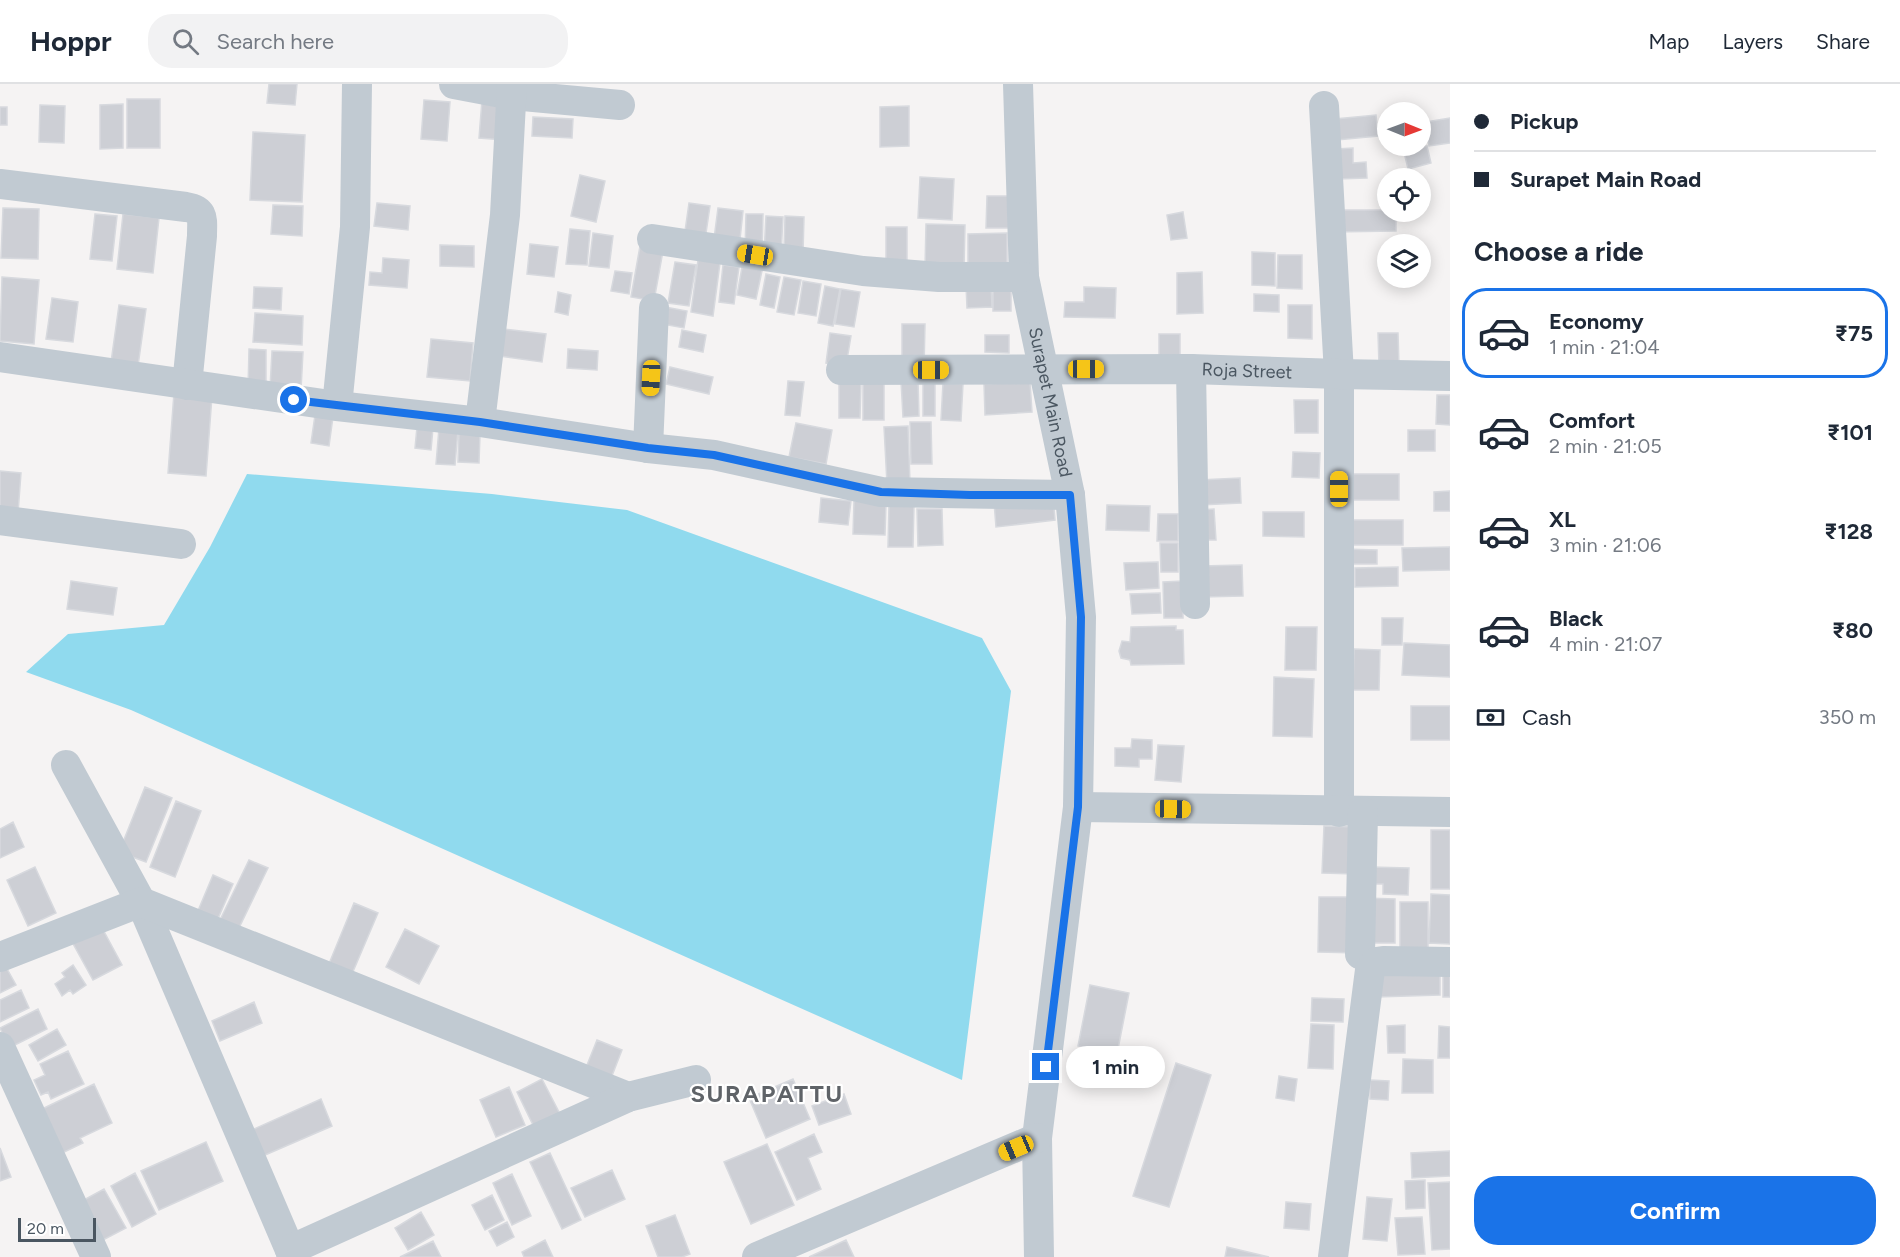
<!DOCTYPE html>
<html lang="en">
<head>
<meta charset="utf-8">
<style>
  :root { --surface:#fff; --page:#f2f2f3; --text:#1f2937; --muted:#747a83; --line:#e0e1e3; --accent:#1a73e8 }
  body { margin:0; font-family:Figtree,sans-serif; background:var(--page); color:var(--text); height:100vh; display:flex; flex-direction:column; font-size:22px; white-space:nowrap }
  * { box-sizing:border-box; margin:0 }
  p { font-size:20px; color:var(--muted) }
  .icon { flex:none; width:33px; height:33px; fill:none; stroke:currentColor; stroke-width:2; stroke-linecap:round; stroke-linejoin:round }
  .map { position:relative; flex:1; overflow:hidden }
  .details { display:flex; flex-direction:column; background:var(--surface); width:450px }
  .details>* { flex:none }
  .guide { display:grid; align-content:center; height:132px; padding:0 24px; background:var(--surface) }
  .needle { width:39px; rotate:91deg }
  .controls { position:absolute; left:1377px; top:18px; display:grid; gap:12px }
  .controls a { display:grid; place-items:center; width:54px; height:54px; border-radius:50%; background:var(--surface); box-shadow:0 3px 15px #0003; font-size:30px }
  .scale { position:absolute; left:18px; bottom:15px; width:78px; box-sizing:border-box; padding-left:6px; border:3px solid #4a5661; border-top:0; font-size:16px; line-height:21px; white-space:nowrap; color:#4a5661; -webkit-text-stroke:4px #fff; paint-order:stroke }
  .end { position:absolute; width:27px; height:27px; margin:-14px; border:8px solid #1a73e8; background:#fff; box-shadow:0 0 0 3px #fff }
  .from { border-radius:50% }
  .bubble { position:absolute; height:42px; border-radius:21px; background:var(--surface); box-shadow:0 3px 15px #0003; font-size:20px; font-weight:700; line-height:42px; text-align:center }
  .car { position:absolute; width:18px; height:36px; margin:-18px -9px; border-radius:8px; box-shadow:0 0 4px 2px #0007; background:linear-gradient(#f5c518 24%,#345 0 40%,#f5c518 0 76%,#345 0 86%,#f5c518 0) }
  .guide b { display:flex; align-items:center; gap:21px; height:57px; font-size:22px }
  .guide b+b { border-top:2px solid var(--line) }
  .guide i { width:15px; height:15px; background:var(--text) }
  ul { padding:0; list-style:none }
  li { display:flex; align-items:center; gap:18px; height:90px; margin:0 12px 9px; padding:0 12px; border:3px solid transparent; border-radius:24px }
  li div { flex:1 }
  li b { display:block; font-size:22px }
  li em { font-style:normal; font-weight:700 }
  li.selected { border-color:var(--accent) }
  li>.icon { width:54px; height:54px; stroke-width:1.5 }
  h2 { padding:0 24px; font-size:27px; line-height:72px }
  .pay { display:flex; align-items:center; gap:15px; height:66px; padding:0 24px; font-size:22px }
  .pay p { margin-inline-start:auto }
  .action { display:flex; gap:12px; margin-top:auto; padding:12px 24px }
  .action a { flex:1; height:69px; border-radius:24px; background:var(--accent); color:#fff; font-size:24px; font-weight:700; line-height:69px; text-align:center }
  header { display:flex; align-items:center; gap:36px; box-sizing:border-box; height:84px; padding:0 30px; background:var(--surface); border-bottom:2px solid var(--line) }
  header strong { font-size:28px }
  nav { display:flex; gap:33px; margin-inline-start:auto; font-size:21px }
  .search { width:420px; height:54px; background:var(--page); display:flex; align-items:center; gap:15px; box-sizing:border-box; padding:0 21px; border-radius:24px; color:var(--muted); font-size:22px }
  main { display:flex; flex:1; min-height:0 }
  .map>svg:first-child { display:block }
</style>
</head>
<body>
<header>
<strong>Hoppr</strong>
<div class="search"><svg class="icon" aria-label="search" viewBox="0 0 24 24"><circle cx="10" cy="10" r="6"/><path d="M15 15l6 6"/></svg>Search here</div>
<nav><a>Map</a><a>Layers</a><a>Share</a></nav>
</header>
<main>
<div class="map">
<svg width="1450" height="1173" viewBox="0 0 1450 1173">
  <rect width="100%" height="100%" fill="#f5f3f3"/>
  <path fill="#90daee" d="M247,390L492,410L627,426L982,554L1011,607L962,996L131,626L26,588L68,550L164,541L210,463Z"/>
  <path fill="#cdcfd5" stroke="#d7d9de" stroke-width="1.5" d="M269,0H297L295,21L267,19Z
    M127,15H160V64H127Z
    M424,16L450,18L447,57L421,55Z
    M482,16L507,18L504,56L479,54Z
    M123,20V64L100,65V21Z
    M40,21L65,22L64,59L39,58Z
    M909,22V62L880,63V23Z
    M0,23H7V41H0Z
    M1376,31L1378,52L1337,56L1335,35Z
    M533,33L573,35L572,54L532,52Z
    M1450,34V59L1429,62L1425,38Z
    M1381,35H1388V53H1381Z
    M253,48L305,51L302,118L250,116Z
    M1427,62L1431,79L1408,85L1404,68Z
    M1353,64V79L1366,78L1367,94L1337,95L1336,65Z
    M580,91L605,97L596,138L571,132Z
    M920,93L954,95L952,136L918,134Z
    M987,112H1009V144H986Z
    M377,119L410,122L408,146L374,142Z
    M689,119L710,122L705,156L684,154Z
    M273,121L303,122L302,152L271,150Z
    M3,124L39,125L38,175L1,174Z
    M718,124L743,127L739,165L713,162Z
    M1332,126H1388V128H1396V147L1332,148Z
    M1183,128L1187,154L1171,156L1167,131Z
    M95,130L117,132L112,177L90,175Z
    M123,130L159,134L153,189L117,185Z
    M746,130H763L762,168H745Z
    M766,132L783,133L781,171L764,170Z
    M785,132L804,133L803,169L784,168Z
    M926,140L965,141L964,184H925Z
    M886,143H907V188L886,187Z
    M570,145L590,147L587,181L566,180Z
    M593,149L613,152L609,184L589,182Z
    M1007,149V185H968V150Z
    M530,160L558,163L554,193L527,190Z
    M440,161L474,162V183L440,182Z
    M640,162L663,167L654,217L631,213Z
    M1252,168L1275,169V202L1252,201Z
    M1278,171H1302V205L1277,204Z
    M383,174L409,176L407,204L369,201L370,188L382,189Z
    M698,176L720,179L713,232L691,228Z
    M675,178L696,181L689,222L668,219Z
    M743,178L763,182L756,215L737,211Z
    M723,181L739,183L734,220L719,218Z
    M615,187L632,189L629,210L611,207Z
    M1202,188L1203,229L1177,230V189Z
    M766,190L780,193L774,224L760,221Z
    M2,193L39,196L34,260L0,257Z
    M784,193L801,196L794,231L777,228Z
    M803,197L821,200L816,232L798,229Z
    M991,200L992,223L967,224L966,201Z
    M993,201H1011V227H993Z
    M825,202L840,205L833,242L818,239Z
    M254,203L282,204L281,226L253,224Z
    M1084,203L1116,204L1115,234L1064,233L1065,218H1084Z
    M841,205L860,208L854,243L835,240Z
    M558,208L571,211L568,231L555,228Z
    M1254,210L1279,211V228L1254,227Z
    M52,214L78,218L73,258L46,255Z
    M119,221L146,225L138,282L111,278Z
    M1288,221H1312V255L1288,254Z
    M665,223L687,227L684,244L662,240Z
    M255,229L303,232L302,261L253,258Z
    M902,240H925L924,285H902Z
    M503,245L546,250L542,278L500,272Z
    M682,246L706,251L703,268L679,263Z
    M830,249L851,252L846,282L826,279Z
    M1378,249H1398L1399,282H1379Z
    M1159,250H1180V276H1159Z
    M985,251H1009V269L985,268Z
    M431,255L473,259L470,297L427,293Z
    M249,265L266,266V306L248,305Z
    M568,265L598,267L597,286L567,284Z
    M272,267L303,268L301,306L270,304Z
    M670,283L713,293L709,310L666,300Z
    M863,293H884V336H863Z
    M923,294H935V332H923Z
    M918,296L919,332L903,333L901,297Z
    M788,297L804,298L800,332L785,331Z
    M861,297L860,334H839V298Z
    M1030,298L1032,328L985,331L984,300Z
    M943,299L963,300L961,337L941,336Z
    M174,309L212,312L206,392L168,389Z
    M1437,311H1450V341L1436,340Z
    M1294,316H1318V349H1295Z
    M315,331L333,333L329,362L311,359Z
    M910,338H931L932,380H911Z
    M796,339L832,346L826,380L789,373Z
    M908,342L910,399L887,400L884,343Z
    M417,343L433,344L431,366L415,364Z
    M439,344L458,346L455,381L436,380Z
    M1408,346H1435V367H1408Z
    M459,350H480L479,379L458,378Z
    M1293,368L1320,369L1319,394L1292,393Z
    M0,387L21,389L18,429L0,428Z
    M1347,390H1399V416H1347Z
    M1240,394L1241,419L1200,421L1199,396Z
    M1450,407V427H1434V408Z
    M1053,412L1055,436L996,443L994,418Z
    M821,414L851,417L848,441L819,438Z
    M854,417L886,419L885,451L853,450Z
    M889,420L914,421L913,463H888Z
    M1107,421L1150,422L1149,447L1106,446Z
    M917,425H942L943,461L918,462Z
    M1214,425L1216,456H1200L1199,426Z
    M1263,428H1304V453L1263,452Z
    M1158,430H1178V457H1157Z
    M1348,436H1403V461H1348Z
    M1160,459H1178V488H1161Z
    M1450,463V486L1403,487L1402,464Z
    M1344,465L1377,466V480H1344Z
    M1158,478L1159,504L1126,506L1124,479Z
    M1242,481L1243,512L1202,513L1201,482Z
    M1398,483V502L1355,503V484Z
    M71,497L117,504L113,531L67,525Z
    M1183,497V534H1164L1163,498Z
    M1160,509L1161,529L1132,530L1130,510Z
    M1382,534H1403L1402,561H1382Z
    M1176,542V546H1183L1184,580L1131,581L1130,576L1121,574L1119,567L1122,557L1130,558L1131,543Z
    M1286,543H1317L1316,586H1285Z
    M1404,559L1450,561V593L1402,591Z
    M1354,565L1380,566L1379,606H1353Z
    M1274,593L1314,595L1312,653L1273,652Z
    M1411,622H1450V656H1411Z
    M1132,655L1152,656V675H1139V683L1115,682V664H1131Z
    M1158,661L1184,662L1181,698L1155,696Z
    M145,703L172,714L146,778L119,768Z
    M176,717L201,727L175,793L150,783Z
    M13,738L24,763L0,774V745Z
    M1324,742L1357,743L1355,790L1322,789Z
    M1431,746H1450V805H1431Z
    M249,776L268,784L237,848L218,840Z
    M35,783L56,829L28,842L7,796Z
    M1371,783L1409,784L1408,811L1383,810V800H1370Z
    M213,791L233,800L217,837L197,829Z
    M1431,810L1450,811V860L1429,859Z
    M1319,813H1360L1358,869L1318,868Z
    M1364,814L1395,815V859H1363Z
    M1400,818H1428V864H1400Z
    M354,819L378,829L349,897L326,887Z
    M100,840L122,881L93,896L71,856Z
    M405,845L439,862L419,900L386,883Z
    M73,881L86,901L73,910L70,906L62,912L55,900L65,893L62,889Z
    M6,883L16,901L0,909V887Z
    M1443,883H1450V913H1443Z
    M1440,885V911L1377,913V886Z
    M1090,901L1129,909L1117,970L1078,962Z
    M21,906L29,924L0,938V916Z
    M1312,914L1344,915L1343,938L1311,937Z
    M254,918L262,939L220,957L212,937Z
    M38,925L47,945L9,964L0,944Z
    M1311,940L1334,941L1333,985L1308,984Z
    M1405,941V969H1388L1387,942Z
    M1439,942L1450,943V974H1438Z
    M57,945L66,961L38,977L29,961Z
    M597,956L622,966L610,997L585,986Z
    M68,967L84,1000L51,1015L48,1008L41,1011L34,996L45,991L40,980Z
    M1403,975L1433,976V1009H1402Z
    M1176,979L1211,991L1169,1123L1133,1112Z
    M1279,992L1297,995L1294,1017L1276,1014Z
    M542,995L560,1030L534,1043L517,1008Z
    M793,995L810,1035L766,1054L749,1014Z
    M1370,996L1389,997L1388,1016L1370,1015Z
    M94,1000L112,1039L80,1054L83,1059L54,1073L40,1026Z
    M509,1003L525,1041L496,1053L480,1016Z
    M844,1010L851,1030L819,1041L812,1022Z
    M321,1015L332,1042L256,1075L245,1049Z
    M814,1050L822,1068L808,1074L821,1105L797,1116L775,1068Z
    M206,1058L223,1097L159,1126L141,1087Z
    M767,1060L794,1121L751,1140L724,1078Z
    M0,1064L11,1093L0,1097Z
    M1450,1067V1092L1412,1094L1411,1069Z
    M550,1069L581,1136L562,1145L530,1078Z
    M612,1086L625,1115L585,1133L571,1104Z
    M135,1089L156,1130L132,1143L111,1102Z
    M512,1090L531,1132L512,1141L493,1099Z
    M1425,1096V1124L1406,1125L1405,1097Z
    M1450,1098V1165L1432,1166L1428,1099Z
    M104,1105L126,1144L101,1157L80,1118Z
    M492,1111L504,1136L485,1146L472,1121Z
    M1367,1113L1392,1115L1387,1157L1363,1155Z
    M1286,1118L1311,1120L1309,1146L1284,1144Z
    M421,1128L434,1151L408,1166L395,1144Z
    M675,1131L690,1170L682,1173H658L646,1142Z
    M1422,1133L1425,1170L1398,1171L1395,1134Z
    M507,1138L514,1153L497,1162L489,1147Z
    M545,1156L553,1173H524L522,1168Z
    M846,1156L854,1173H809Z
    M433,1157L441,1173H400Z
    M1227,1163L1269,1173H1225Z"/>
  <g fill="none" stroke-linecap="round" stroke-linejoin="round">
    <g stroke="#c1cad2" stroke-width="30">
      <path d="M454,0L512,11L620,21"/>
      <path id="s1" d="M1018,0L1024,193L1070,411L1081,533L1078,723L1037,1054L1039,1173"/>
      <path d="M1324,22L1339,290V728"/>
      <path d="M0,100L186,123C205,126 202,135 202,152L187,301"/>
      <path d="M652,155L863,187L939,193H1024"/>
      <path d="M0,273L337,322L480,338L648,364L714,371L881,408L1070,411"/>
      <path d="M1191,285L1195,520"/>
      <path id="s2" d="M841,286L1191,285L1339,290L1450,292"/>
      <path d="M337,322L355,143L357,0"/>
      <path d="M480,338L505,131L512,0"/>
      <path d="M648,364L654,224"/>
      <path d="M0,436L181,460"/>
      <path d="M66,681L141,818L293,1173"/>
      <path d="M1078,723L1450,728"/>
      <path d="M1360,870L1363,728"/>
      <path d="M0,873L141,818L628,1013"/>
      <path d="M0,963L96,1173"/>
      <path d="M290,1166L628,1013L696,996"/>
      <path d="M757,1173L1037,1054"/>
      <path d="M1333,1173L1370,886L1376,878L1383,877L1450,878"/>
    </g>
  </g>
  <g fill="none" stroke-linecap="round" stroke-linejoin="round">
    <path stroke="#1a73e8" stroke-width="8" d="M294,316L480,338L648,364L714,371L881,408L970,411H1070L1081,533L1078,723L1046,983"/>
  </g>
  <g text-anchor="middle" stroke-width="4.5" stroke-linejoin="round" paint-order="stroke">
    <g font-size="18" fill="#4a5661" stroke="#fff">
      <text dy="6" stroke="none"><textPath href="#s2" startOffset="406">Roja Street</textPath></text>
      <text dy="6" stroke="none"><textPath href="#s1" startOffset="321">Surapet Main Road</textPath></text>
    </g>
    <g font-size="24" font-weight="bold" letter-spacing="1.5" fill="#5f6368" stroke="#fff">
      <text x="767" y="1018">SURAPATTU</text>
    </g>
  </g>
</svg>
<div class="controls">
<a><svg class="needle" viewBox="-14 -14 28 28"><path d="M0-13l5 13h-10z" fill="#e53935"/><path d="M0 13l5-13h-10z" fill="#747a83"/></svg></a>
<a><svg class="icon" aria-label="locate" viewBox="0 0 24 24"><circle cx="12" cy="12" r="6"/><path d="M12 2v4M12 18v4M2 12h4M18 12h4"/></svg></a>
<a><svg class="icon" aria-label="layers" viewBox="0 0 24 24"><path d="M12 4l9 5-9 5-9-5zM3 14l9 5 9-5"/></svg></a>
</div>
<div class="scale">20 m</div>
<i class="end from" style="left:294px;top:316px"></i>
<i class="end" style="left:1046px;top:983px"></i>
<div class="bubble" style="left:1066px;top:962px;width:99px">1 min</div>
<i class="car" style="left:755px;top:171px;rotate:279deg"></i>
<i class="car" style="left:1086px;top:285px;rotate:90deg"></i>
<i class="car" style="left:931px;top:286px;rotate:90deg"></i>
<i class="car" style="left:651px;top:294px;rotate:183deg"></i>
<i class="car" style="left:1339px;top:405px;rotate:0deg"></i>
<i class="car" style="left:1173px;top:725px;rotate:91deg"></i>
<i class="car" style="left:1016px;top:1064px;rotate:247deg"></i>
</div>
<section class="details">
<div class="guide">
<b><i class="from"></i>Pickup</b>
<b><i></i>Surapet Main Road</b>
</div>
<h2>Choose a ride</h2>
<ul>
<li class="selected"><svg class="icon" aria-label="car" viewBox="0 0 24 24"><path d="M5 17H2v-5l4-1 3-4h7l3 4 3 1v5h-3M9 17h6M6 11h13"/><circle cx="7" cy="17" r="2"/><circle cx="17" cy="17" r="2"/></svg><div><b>Economy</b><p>1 min · 21:04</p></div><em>₹75</em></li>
<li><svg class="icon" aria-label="car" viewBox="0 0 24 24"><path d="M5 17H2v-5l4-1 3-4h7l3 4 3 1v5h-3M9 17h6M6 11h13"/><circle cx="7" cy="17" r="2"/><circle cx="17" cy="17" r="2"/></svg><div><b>Comfort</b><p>2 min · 21:05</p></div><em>₹101</em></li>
<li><svg class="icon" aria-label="car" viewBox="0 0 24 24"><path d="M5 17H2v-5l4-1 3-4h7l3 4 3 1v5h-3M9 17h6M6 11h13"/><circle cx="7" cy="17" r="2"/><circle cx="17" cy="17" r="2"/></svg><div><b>XL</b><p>3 min · 21:06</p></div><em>₹128</em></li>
<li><svg class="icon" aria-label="car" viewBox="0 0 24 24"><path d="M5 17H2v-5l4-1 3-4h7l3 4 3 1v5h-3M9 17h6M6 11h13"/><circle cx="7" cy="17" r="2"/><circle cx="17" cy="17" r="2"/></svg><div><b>Black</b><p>4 min · 21:07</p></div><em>₹80</em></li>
</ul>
<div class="pay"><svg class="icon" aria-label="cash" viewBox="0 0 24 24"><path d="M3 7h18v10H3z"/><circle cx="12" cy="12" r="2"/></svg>Cash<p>350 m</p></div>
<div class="action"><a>Confirm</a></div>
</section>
</main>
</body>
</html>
